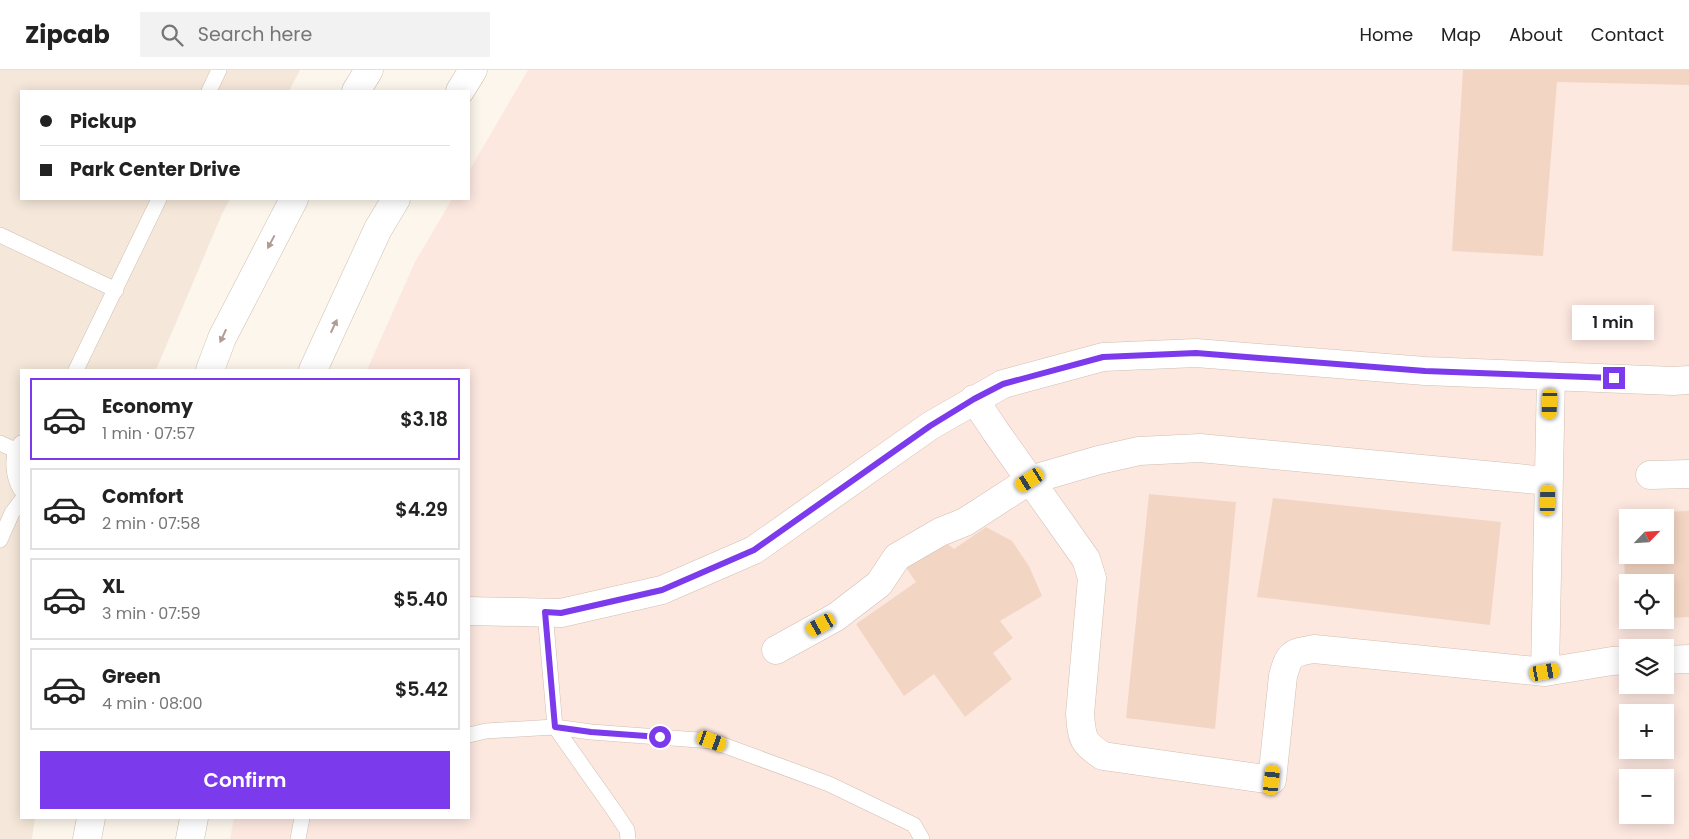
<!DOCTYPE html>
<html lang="en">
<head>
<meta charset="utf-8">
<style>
  :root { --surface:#fff; --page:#f2f2f2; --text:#222; --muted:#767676; --line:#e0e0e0; --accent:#7c3aed }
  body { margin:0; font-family:Poppins,sans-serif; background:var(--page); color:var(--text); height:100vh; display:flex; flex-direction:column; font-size:19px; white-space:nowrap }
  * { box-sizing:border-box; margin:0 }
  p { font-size:16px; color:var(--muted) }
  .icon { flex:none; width:28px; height:28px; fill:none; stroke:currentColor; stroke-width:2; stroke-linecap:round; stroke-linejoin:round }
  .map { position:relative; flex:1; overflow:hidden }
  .sheet { position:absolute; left:20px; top:299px; width:450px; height:450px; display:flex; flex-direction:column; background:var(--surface); border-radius:0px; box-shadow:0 2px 12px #0003 }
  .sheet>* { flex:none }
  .top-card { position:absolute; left:20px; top:20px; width:450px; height:110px; border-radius:0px; box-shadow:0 2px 12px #0003; display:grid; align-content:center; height:110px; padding:0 20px; background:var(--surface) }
  .needle { width:32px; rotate:65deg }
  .tools { position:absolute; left:1619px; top:439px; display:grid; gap:10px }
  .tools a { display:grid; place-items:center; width:55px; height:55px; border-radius:0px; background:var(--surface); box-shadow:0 2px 12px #0003; font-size:25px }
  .end { position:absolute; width:22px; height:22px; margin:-11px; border:6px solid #7c3aed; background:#fff; box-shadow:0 0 0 2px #fff }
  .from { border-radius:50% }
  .bubble { position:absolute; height:35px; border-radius:0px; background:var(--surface); box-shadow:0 2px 12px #0003; font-size:16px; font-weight:600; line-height:35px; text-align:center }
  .car { position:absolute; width:15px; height:30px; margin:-15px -8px; border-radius:6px; box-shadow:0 0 4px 1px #0007; background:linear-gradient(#f5c518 24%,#345 0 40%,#f5c518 0 76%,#345 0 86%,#f5c518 0) }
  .top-card b { display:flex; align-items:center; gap:18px; height:48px; font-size:19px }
  .top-card b+b { border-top:1px solid var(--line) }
  .top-card i { width:12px; height:12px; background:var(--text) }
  ul { padding:9px 0 0; list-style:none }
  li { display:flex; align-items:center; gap:15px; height:82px; margin:0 10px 8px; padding:0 10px; border:2px solid var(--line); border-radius:0px }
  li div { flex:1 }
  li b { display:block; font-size:19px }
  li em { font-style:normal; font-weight:600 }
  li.on { border-color:var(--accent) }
  li>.icon { width:45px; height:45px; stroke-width:1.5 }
  .cta { display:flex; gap:10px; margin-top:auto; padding:10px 20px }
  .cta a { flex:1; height:58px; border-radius:0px; background:var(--accent); color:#fff; font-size:20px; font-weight:600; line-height:58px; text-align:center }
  header { display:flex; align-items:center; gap:30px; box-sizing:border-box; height:70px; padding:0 25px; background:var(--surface); border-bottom:1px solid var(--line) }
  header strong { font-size:24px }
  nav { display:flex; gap:28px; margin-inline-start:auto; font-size:18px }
  .search { width:350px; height:45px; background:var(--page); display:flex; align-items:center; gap:12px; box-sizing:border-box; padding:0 18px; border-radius:0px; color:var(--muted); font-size:19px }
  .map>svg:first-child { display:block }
</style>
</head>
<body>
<header>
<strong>Zipcab</strong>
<div class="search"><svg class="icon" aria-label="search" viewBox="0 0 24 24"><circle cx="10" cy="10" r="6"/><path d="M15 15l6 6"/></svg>Search here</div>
<nav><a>Home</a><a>Map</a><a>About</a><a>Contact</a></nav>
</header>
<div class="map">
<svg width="1689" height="769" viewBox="0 0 1689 769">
  <rect width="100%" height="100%" fill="#fdf6ec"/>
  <path fill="#f5e8da" d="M0,0H300L289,21H21V129H230L222,144L156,300H21V748H35L32,769H0Z"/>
  <path fill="#fde8e0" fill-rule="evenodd" d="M528,0H1689V769H230L234,748H469V300H367L415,192L452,129H469V101ZM1628,448H1665V485H1628ZM1628,512H1665V550H1628ZM1628,578H1665V615H1628ZM1628,642H1665V680H1628ZM1628,708H1665V745H1628Z"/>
  <path fill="#f3d5c3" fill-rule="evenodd" d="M1463,0H1689V15L1557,12L1543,186L1452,181Z
    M1149,424L1236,432L1215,659L1126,648Z
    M1273,428L1501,452L1490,555L1257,527Z
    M1689,441V547L1665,548V512H1628V530H1626L1622,443ZM1628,448H1665V485H1628Z
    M986,457L1012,471L1029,496L1042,526L1000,551L1013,568L993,583L1012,609L965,647L934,604L904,626L856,554L916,512L900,489L939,467L954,479Z"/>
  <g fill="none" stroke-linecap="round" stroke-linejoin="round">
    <defs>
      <path id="service" d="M209,21L219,0
        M0,165L116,220
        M76,300L159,129
        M0,373L15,380
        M21,373C10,384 13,407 21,420
        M0,470L12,443L21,431
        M545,542L555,657L615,742L627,760L628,769
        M469,665L486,661L555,657L591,662L712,671L829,714L914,755L922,769
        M298,769L302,748"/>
      <path id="minor" d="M974,329L996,362L1086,489L1092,508L1080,644C1082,668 1082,673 1103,686L1272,710L1283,606C1289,584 1291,583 1314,579L1545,602L1551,306
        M1650,405L1689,404
        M469,541L561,543L662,520L754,480L930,356L1003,314L1103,287L1196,283L1425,301L1673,311L1689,310
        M776,580L836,547L879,514L897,487L940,462L965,452L1030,410L1099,390L1139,381L1200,378L1548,411
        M1665,590L1689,589
        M1545,602L1612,591L1628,590"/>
      <path id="tertiary" d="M356,21L369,0
        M460,21L473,0
        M210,300L222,268L294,129
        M313,300L378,159L396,129
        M87,769L91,748
        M190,769L194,748"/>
    </defs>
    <use href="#service" stroke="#d1beb0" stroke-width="16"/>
    <use href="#minor" stroke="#d1beb0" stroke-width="29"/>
    <use href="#tertiary" stroke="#d1beb0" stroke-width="29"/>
    <use href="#service" stroke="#fff" stroke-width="15"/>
    <use href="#minor" stroke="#fff" stroke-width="28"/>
    <use href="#tertiary" stroke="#fff" stroke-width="28"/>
  </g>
  <defs><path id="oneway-solid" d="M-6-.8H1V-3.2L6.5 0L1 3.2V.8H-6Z" transform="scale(1.25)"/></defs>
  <g fill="#af9d94">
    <use href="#oneway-solid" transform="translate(271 172) rotate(118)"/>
    <use href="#oneway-solid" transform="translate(334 256) rotate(-65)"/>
    <use href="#oneway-solid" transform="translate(223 266) rotate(115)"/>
  </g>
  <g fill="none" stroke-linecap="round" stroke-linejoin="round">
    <path stroke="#7c3aed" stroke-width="6" d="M660,667L591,662L555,657L545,542L561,543L662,520L754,480L930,356L974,329L1003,314L1103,287L1196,283L1425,301L1614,308"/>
  </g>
</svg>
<div class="tools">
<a><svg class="needle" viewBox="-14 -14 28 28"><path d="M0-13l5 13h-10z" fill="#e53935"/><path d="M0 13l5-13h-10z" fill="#767676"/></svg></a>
<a><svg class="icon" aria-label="locate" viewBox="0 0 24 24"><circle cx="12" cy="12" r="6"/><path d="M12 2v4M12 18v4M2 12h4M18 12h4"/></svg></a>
<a><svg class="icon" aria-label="layers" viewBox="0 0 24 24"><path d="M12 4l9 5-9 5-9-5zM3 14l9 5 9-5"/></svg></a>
<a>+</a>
<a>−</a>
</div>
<i class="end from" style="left:660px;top:667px"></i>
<i class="end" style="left:1614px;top:308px"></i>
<div class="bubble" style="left:1572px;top:235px;width:82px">1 min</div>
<i class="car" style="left:1550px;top:334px;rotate:182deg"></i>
<i class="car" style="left:1030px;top:410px;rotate:237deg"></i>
<i class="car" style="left:1548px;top:430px;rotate:1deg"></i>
<i class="car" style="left:821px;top:555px;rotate:241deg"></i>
<i class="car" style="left:1545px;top:602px;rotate:80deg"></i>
<i class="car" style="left:712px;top:671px;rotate:110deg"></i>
<i class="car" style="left:1272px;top:710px;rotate:6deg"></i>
<div class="top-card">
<b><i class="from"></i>Pickup</b>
<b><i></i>Park Center Drive</b>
</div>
<section class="sheet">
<ul>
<li class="on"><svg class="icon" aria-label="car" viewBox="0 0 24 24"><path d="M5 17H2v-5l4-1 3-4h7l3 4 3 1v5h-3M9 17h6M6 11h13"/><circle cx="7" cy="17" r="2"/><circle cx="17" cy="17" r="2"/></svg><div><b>Economy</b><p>1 min · 07:57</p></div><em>$3.18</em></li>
<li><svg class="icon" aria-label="car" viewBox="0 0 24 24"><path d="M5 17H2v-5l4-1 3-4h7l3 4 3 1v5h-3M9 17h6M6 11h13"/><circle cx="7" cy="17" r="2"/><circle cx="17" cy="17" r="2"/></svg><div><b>Comfort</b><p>2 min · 07:58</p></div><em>$4.29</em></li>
<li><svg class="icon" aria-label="car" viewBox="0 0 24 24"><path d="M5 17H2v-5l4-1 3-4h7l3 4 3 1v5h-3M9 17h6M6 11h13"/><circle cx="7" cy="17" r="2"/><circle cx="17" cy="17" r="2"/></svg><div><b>XL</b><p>3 min · 07:59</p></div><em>$5.40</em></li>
<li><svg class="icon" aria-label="car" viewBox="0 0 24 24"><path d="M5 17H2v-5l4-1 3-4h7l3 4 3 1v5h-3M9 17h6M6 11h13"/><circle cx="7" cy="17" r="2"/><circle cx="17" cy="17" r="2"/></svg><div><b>Green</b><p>4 min · 08:00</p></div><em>$5.42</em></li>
</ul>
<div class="cta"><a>Confirm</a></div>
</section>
</div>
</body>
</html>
